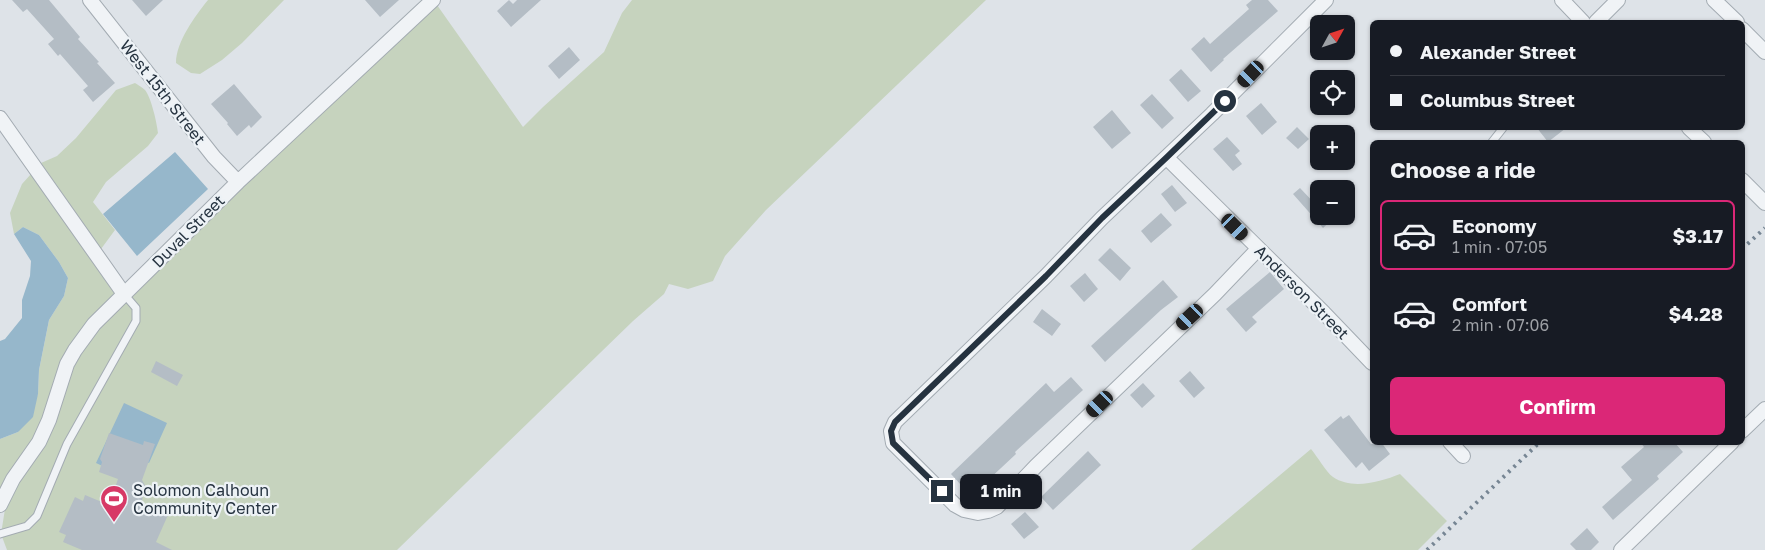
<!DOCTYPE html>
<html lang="en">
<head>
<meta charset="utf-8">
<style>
  :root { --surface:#171b24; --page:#20242c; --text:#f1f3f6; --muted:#9ea1a6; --line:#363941; --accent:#db2777 }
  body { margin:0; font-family:"Golos Text",sans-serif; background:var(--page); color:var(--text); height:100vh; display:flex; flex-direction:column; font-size:19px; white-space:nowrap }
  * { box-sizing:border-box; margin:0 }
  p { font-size:16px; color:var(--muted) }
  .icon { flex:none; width:28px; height:28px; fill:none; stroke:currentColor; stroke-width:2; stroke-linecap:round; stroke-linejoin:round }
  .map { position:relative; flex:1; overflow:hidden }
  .sheet { position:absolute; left:1370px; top:140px; width:375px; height:305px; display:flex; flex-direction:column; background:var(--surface); border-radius:8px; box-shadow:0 1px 4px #0004 }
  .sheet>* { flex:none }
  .guide { position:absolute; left:1370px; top:20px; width:375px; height:110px; border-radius:8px; box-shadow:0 1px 4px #0004; display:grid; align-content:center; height:110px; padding:0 20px; background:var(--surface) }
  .needle { width:32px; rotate:50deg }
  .fabs { position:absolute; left:1310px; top:15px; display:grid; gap:10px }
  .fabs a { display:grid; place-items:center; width:45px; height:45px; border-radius:8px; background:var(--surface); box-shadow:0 1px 4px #0004; font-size:25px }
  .end { position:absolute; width:22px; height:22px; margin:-11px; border:6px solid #263340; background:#fff; box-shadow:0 0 0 2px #fff }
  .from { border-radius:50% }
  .bubble { position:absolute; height:35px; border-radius:8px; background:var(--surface); box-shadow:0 1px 4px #0004; font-size:16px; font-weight:700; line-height:35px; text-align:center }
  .car { position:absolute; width:15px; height:30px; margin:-15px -8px; border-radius:6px; box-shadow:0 0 4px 1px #0007; background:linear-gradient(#222 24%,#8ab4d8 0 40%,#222 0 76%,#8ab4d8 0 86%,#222 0) }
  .guide b { display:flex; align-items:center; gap:18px; height:48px; font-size:19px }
  .guide b+b { border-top:1px solid var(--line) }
  .guide i { width:12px; height:12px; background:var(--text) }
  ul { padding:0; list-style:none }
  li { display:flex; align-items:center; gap:15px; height:70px; margin:0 10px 8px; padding:0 10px; border:2px solid transparent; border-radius:8px }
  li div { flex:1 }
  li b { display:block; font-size:19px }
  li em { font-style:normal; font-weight:700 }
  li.selected { border-color:var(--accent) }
  li>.icon { width:45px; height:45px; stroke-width:1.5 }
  h2 { padding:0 20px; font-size:22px; line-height:60px }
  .primary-button { display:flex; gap:10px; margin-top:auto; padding:10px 20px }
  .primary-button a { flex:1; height:58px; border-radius:8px; background:var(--accent); color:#fff; font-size:20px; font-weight:700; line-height:58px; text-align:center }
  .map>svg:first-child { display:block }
</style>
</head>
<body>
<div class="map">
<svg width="1765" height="550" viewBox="0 0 1765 550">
  <rect width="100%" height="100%" fill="#dee3e8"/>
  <path fill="#c6d3be" d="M208,0H284L242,43L222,60L200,74L191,73L176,63C176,42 195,16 208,0Z
    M632,0H986L766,210L725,256L713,281L688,289L669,284L664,294L633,321L397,550H7L1,534L5,509L74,366L80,353L99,328L128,298L224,204L437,5L523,127L543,107L604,52L622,13Z
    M135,83C138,85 142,87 145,90C151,97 157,123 158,133L148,146L106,182L93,202L115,230L101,249L41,163L57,156L76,138L116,90Z
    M31,174L115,294L61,362L54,380L42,418L33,440L0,490V439L18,432L38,394L39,370L49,320L64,296L68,278L59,262L39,235L23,227L14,234L10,213L22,184Z
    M1311,449C1317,456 1326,472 1333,477C1352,490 1380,482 1400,474L1447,521L1418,550H1191Z"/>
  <path fill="#96b7cb" d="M175,152L208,189L137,256L103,214Z
    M23,227L39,235L59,262L68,278L64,296L49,320L39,370L38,394L33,417L18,432L0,439V341L5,339L22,318V300L30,276L31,261L14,234Z
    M124,403L167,423L149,463L114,447L122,475L96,463Z"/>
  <path fill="#b4bdc5" d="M12,0H49L80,37L78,39L99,62L97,63L115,83L93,102L83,90L88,86L60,54L58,56L48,44L54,39L27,9L23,12Z
    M132,0H163L146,16Z
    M365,0H399L380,17Z
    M509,0L513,4L517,0H541L511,27L497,11Z
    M1252,0H1268L1278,11L1223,59L1224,60L1211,72L1191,49L1204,37L1210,44L1249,9L1246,5Z
    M569,47L580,60L559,79L548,66Z
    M1181,69L1201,91L1188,102L1169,80Z
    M234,84L262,117L251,128L249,125L237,136L227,124L228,123L211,104Z
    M1152,94L1174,118L1162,129L1140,105Z
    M1261,103L1277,122L1262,135L1246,116Z
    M1112,110L1131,133L1112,149L1093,127Z
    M1297,127L1309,139L1298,149L1286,138Z
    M1537,128H1566L1548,142Z
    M1227,137L1240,151L1235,155L1242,164L1233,171L1213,149Z
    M1172,185L1187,203L1175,212L1161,194Z
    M1300,188L1319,208V216H1336L1323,228L1293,194Z
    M1161,213L1172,225L1151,243L1141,231Z
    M1110,248L1131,268L1120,281L1098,260Z
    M1270,272L1284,289L1252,317L1257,322L1246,332L1226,309Z
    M1085,273L1098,289L1084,302L1070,286Z
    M1163,280L1178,297L1161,310L1105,362L1091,346Z
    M1042,309L1061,324L1052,336L1033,322Z
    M156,361L183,375L177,386L151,372Z
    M1190,371L1205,388L1194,398L1179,381Z
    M1071,377L1083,390L1015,452L1016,454L971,496L951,474L1046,383L1054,392Z
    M1143,383L1155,396L1142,408L1130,395Z
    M1349,415L1371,444L1381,442L1390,454L1369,471L1362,462L1356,468L1324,430L1341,416L1343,419Z
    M109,433L143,445L144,441L155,444L142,480L146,487L141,503L168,515L156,542L172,550H82L63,542L66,535L59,532L75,497L83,501L85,495L109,505L118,479L99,472L102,462L100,459Z
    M1640,442H1674L1683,452L1657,476L1659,479L1613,520L1602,507L1632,480L1621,467L1644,447Z
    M1088,451L1101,465L1053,510L1041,497Z
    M1025,512L1039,527L1024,539L1011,524Z
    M1587,528L1599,542L1591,550H1576L1570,544Z"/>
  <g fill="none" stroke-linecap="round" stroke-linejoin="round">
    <defs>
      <path id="service" d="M1492,142L1503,128
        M0,534L27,526L37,516L67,444L136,321V308L124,294"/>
      <path id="minor" d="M90,0L214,157L238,182
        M1562,0L1583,22
        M1714,0L1737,22
        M1596,22L1618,0
        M1742,29L1765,52
        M0,118L124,294
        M1689,128L1704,142
        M1167,158L1324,313L1372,363
        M1742,180L1765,203
        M1258,249L1215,294L1036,466L997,507L988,511L978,513L964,510L955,505L893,443L891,431L895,422L1046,276L1102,218L1212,114L1326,0
        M1742,431L1765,409
        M1450,442L1463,456
        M0,505L13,479L39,442L49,420L67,364L75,350L94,324L238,182L433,0
        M1621,550L1732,442"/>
    </defs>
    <use href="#service" stroke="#a3abb2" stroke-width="9"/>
    <use href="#minor" stroke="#a3abb2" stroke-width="16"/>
    <use href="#service" stroke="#f0f3f6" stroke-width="7"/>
    <use href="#minor" stroke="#f0f3f6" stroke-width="14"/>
    <path stroke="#768593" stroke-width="4" stroke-dasharray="2.5 5" stroke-linecap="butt" d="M1742,249L1765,228
      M1427,550L1540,442"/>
  </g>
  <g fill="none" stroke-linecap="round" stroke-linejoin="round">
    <path stroke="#263340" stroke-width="6" d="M942,491L893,443L891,431L895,422L1046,276L1102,218L1166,158L1225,101"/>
  </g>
  <defs>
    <symbol id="stadium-pin" viewBox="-11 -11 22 30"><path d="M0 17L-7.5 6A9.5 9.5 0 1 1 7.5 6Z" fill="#d73966" stroke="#edf2f6"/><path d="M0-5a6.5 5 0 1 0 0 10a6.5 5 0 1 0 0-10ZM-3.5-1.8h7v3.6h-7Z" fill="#fff"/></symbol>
  </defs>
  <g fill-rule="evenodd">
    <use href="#stadium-pin" x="98" y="483" width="32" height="43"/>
  </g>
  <g text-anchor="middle" stroke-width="4.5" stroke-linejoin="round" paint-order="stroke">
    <g font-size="16" fill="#263340" stroke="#edf2f6">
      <text transform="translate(163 92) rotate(52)" y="6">West 15th Street</text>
      <text transform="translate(188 231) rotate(-45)" y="6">Duval Street</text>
      <text transform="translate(1302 292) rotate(45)" y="6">Anderson Street</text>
    </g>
    <g font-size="16" fill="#263340" stroke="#edf2f6" text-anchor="start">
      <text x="133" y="496">Solomon Calhoun<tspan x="133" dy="18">Community Center</tspan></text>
    </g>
  </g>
</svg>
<div class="fabs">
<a><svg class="needle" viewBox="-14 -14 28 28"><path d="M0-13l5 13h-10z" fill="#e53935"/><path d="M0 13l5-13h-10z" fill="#9ea1a6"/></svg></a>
<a><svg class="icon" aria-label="locate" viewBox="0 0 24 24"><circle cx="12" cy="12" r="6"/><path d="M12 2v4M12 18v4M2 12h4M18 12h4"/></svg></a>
<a>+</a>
<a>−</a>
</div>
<i class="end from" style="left:1225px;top:101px"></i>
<i class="end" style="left:942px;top:491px"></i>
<div class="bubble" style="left:960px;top:474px;width:82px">1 min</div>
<i class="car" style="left:1251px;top:74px;rotate:224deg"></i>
<i class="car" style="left:1235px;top:227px;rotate:135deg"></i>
<i class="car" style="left:1190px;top:317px;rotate:227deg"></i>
<i class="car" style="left:1100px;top:404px;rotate:226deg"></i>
<div class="guide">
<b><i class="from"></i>Alexander Street</b>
<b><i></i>Columbus Street</b>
</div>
<section class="sheet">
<h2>Choose a ride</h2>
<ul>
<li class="selected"><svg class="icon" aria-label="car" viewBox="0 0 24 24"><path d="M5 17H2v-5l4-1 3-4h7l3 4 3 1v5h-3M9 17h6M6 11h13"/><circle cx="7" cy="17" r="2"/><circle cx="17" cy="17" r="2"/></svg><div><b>Economy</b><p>1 min · 07:05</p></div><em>$3.17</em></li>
<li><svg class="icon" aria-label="car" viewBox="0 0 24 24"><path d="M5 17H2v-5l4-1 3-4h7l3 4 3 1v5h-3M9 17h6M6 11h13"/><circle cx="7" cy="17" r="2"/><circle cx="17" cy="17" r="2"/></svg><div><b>Comfort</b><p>2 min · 07:06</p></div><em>$4.28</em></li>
</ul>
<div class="primary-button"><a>Confirm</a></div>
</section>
</div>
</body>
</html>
